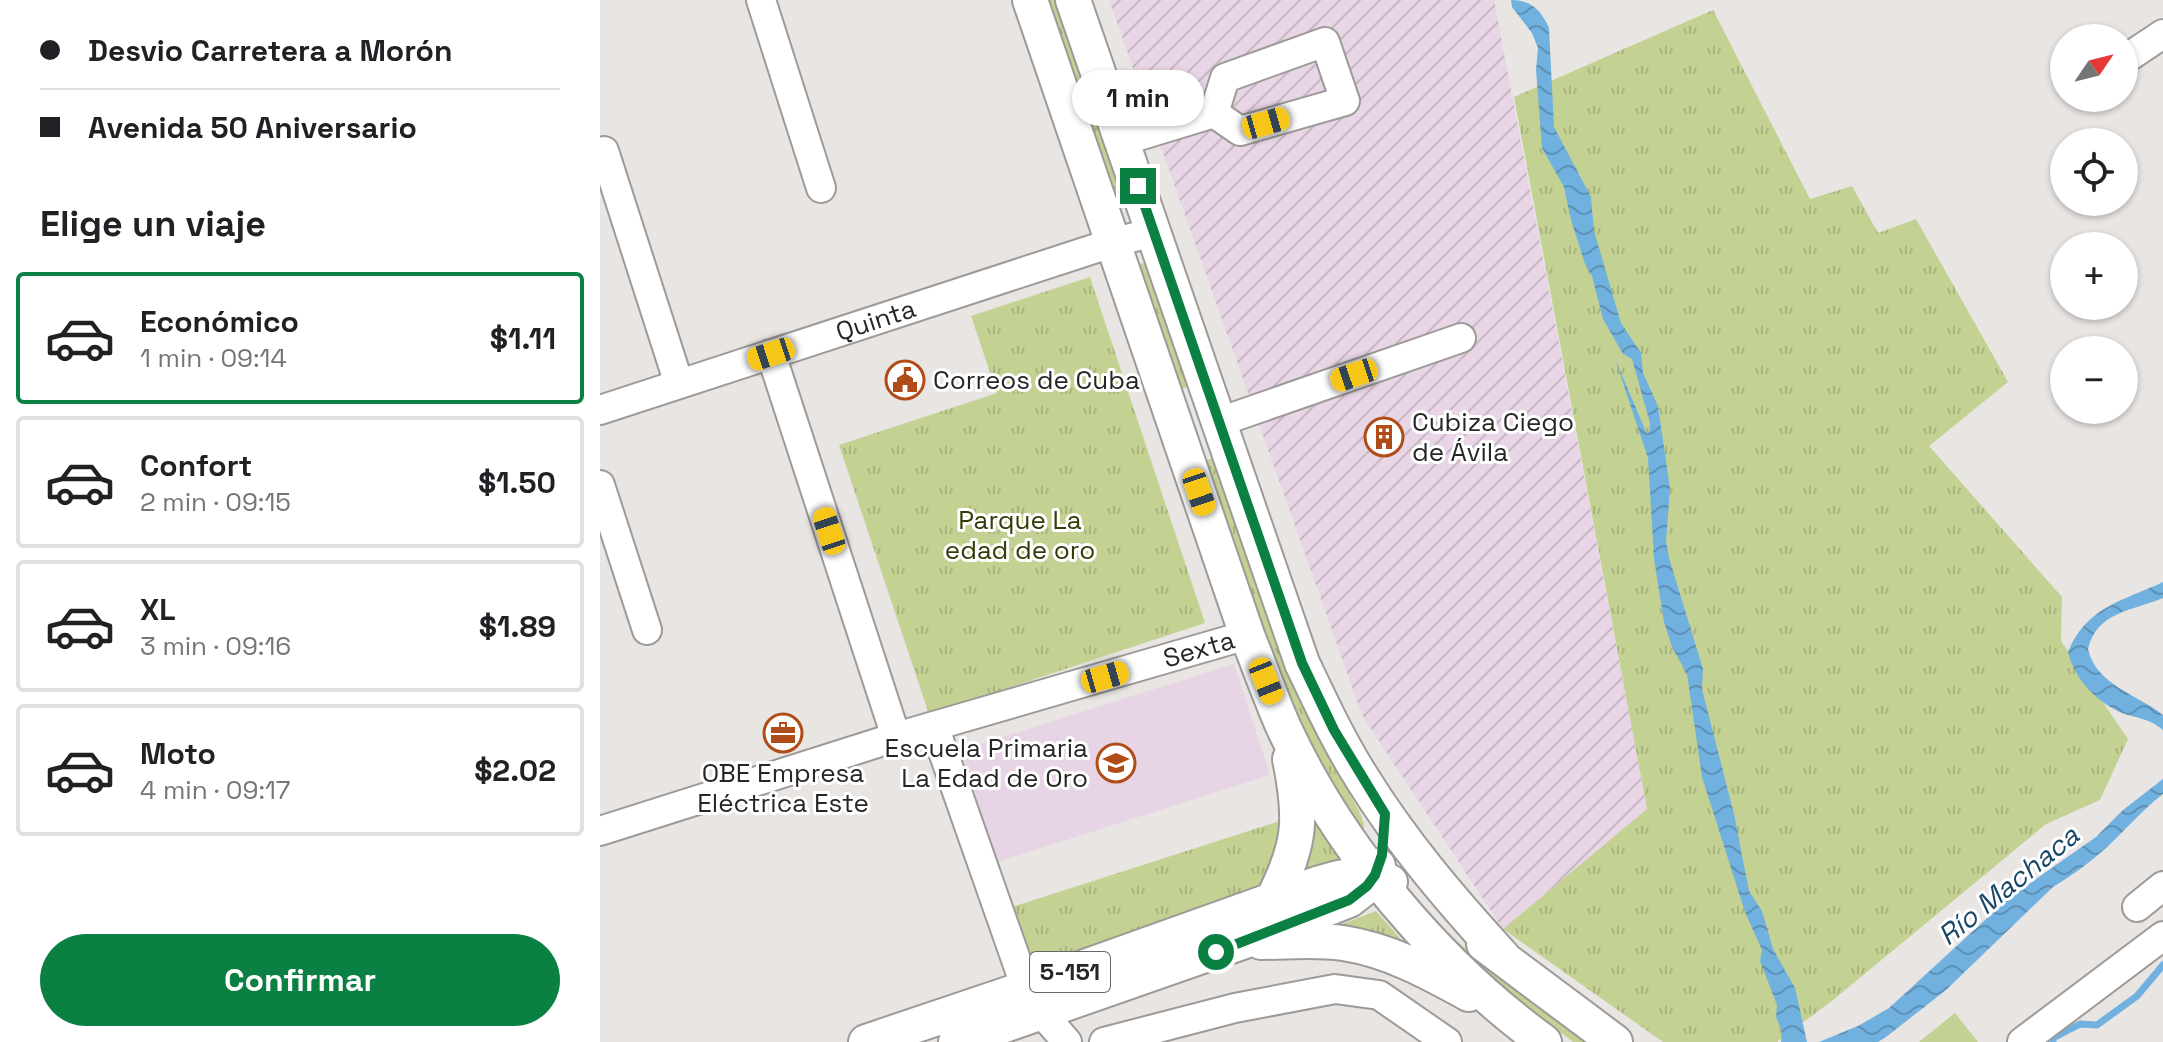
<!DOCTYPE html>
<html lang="es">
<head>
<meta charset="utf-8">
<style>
  :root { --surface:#fff; --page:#f2f2f2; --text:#202124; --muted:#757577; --line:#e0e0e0; --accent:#0b8043 }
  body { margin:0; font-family:"Space Grotesk",sans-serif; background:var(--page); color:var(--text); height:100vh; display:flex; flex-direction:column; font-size:30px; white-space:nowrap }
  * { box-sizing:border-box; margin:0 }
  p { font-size:26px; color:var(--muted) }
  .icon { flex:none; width:44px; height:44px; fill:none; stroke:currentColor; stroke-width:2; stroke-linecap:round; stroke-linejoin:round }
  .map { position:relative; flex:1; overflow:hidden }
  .side { display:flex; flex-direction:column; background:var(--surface); width:600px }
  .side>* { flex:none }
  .guide { display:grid; align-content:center; height:176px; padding:0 40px; background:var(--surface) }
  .needle { width:52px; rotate:55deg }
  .controls { position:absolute; left:1450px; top:24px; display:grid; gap:16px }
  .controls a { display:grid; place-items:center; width:88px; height:88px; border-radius:50%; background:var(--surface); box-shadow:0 2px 6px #0004; font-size:40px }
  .end { position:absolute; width:36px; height:36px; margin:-18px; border:10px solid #0b8043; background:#fff; box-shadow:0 0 0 4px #fff }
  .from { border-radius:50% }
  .bubble { position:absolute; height:56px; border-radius:28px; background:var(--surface); box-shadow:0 2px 6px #0004; font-size:26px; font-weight:700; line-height:56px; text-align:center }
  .car { position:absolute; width:24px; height:48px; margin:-24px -12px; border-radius:10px; box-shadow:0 0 6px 2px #0007; background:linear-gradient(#f5c518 24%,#345 0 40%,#f5c518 0 76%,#345 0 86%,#f5c518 0) }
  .guide b { display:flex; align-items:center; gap:28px; height:76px; font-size:30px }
  .guide b+b { border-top:2px solid var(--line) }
  .guide i { width:20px; height:20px; background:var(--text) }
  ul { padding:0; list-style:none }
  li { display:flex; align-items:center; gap:24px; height:132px; margin:0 16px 12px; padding:0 24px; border:4px solid var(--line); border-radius:8px }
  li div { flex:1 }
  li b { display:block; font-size:30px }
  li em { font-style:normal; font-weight:700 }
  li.current { border-color:var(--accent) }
  li>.icon { width:72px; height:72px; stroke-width:1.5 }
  h2 { padding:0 40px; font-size:36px; line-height:96px }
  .primary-button { display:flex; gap:16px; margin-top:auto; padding:16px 40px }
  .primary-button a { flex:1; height:92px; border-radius:48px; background:var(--accent); color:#fff; font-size:32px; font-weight:700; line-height:92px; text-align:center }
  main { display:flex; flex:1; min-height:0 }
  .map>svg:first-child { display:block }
</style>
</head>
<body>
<main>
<section class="side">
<div class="guide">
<b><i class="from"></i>Desvio Carretera a Morón</b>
<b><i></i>Avenida 50 Aniversario</b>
</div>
<h2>Elige un viaje</h2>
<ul>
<li class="current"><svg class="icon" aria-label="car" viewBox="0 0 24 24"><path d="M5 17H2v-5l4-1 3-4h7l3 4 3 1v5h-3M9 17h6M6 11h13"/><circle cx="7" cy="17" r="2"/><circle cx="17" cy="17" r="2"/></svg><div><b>Económico</b><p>1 min · 09:14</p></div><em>$1.11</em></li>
<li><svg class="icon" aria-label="car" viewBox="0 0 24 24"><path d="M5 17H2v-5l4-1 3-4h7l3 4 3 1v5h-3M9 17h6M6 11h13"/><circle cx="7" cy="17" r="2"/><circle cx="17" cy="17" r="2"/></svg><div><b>Confort</b><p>2 min · 09:15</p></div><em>$1.50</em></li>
<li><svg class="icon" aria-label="car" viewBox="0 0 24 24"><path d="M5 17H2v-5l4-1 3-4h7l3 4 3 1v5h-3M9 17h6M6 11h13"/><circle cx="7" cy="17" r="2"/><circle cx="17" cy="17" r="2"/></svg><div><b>XL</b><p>3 min · 09:16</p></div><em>$1.89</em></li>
<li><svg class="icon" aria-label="car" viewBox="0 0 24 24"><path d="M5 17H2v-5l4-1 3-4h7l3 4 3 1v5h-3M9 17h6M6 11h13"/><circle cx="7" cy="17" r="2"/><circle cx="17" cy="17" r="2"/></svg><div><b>Moto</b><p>4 min · 09:17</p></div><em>$2.02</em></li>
</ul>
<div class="primary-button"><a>Confirmar</a></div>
</section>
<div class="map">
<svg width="1563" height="1042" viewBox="0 0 1563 1042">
  <defs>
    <pattern id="industrial-furrows" width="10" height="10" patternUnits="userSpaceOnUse" patternTransform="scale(2)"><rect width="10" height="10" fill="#e8d5e5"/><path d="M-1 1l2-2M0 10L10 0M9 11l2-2" fill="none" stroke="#c7b7c4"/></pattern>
    <pattern id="grass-tufts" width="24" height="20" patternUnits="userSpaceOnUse" patternTransform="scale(2)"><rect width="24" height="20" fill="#c3d192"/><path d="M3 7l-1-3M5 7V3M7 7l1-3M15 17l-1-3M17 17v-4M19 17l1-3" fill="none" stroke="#a8b37e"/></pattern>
    <pattern id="water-waves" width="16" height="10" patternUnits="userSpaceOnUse" patternTransform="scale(2)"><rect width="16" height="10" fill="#71b1df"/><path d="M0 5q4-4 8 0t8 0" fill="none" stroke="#5d90b5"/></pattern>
  </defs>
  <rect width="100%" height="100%" fill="#e8e5e3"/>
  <path fill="url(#industrial-furrows)" d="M509,0H894L1047,809L903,929L762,715Z"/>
  <path fill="#e7d5e6" d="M634,664L670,775L397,862L361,750Z"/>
  <path fill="url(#grass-tufts)" d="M444,0H457L527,197L515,201Z
    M1113,10L1210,199L1252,186L1278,233L1316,219L1408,382L1329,446L1462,597L1461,641L1528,739L1500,800L1446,824L1233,1000L1177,1042H1063L903,929L1047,809L914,97Z
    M544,263L588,387L578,390L534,266Z
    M490,277L605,623L329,714L239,445L397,393L371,316Z
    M613,458L688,674L710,721L760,813L764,824L763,840L697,728L676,680L604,461Z
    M713,815L739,855L738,861L733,865L701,873L710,852Z
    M680,821L682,842L666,881L639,900L429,968L409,908Z
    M776,911L812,952L737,926Z
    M827,914L879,961L986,1042H973L874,965Z"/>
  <path fill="#c3d192" d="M1355,1013L1378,1042H1319Z"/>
  <path fill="url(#water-waves)" d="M911,0C931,0 941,10 949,28L954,127L991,197L994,231L1021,323L1041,353L1043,373L1058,406L1070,488L1066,541L1069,558L1103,669L1102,689L1134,814L1149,891L1162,911L1173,949L1195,988L1207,1042H1181L1182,1032L1176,1017L1177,1005L1160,961L1162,950L1145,912L1102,777L1087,674L1072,647L1064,622L1054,559L1048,458L1015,359L1047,434L1050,430V423L1032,359L1023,354L1003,319L992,276L985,264L971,220L964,187L942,148L936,70L938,48L932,33L912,7Z
    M1563,582V598C1533,611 1497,611 1488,649C1496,685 1537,694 1563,715V730C1553,721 1540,718 1528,715C1500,706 1475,681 1468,652C1487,606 1523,601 1563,582Z
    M1563,779V794C1539,812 1521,836 1499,854C1484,867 1469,877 1453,887L1346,990L1286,1037L1278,1042H1219L1258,1026L1289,1008L1409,898L1496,837L1523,810Z"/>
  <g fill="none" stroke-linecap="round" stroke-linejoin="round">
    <path stroke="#71b1df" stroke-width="7" d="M1453,1042V1038L1480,1024L1497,1025L1537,996L1563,965"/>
    <defs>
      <g id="minor">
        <path d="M161,0L221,188"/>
        <path d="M1524,60L1563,34"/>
        <path d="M522,141L614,113L640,131L745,101L725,42L625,78L614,113"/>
        <path d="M4,151L79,384"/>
        <path d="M171,354L296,737"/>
        <path id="s1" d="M0,410L515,242L554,232"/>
        <path d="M619,422L861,338"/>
        <path d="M0,485L47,630"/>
        <path d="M334,726L426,988L441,1012L467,1042"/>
        <path id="s2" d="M0,831L296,737L647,635"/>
        <path d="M1537,907L1563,886"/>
        <path d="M504,1042L635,1008L735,989L779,995L847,1042"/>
        <path d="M1422,1042L1563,936"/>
      </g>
      <path id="major" d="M430,0L647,635C659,665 670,696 683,726C739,848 837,964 944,1042
        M473,0L702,663C721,703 739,742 762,778C802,843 852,901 903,957
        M673,899C701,844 702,818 690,759
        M661,942C688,942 716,939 743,943C789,950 829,972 869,994
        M884,944L1015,1042
        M266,1042L426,988L717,884C744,876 764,870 790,882
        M356,1042L645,941L749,900L767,886L778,866"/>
    </defs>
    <use href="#minor" stroke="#9d9a98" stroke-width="32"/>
    <use href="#major" stroke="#9d9a98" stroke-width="38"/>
    <use href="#minor" stroke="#fff" stroke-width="28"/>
    <use href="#major" stroke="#fff" stroke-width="34"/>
  </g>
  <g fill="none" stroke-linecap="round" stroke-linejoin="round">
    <path stroke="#0b8043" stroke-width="10" d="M538,186L702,663L734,730L785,814L782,855L775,875L767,886L749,900L616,952"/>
  </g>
  <defs>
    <symbol id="civic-ring" viewBox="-11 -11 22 22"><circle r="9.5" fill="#fff" stroke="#b04c17" stroke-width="1.5"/><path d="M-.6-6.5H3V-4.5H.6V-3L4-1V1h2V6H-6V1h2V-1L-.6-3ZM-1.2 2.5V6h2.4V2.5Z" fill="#b04c17"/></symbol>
    <symbol id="building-ring" viewBox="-11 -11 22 22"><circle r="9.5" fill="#fff" stroke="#b04c17" stroke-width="1.5"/><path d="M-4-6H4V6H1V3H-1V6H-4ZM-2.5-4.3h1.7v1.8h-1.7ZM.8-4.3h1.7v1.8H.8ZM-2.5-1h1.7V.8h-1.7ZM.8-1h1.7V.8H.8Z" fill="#b04c17"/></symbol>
    <symbol id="office-ring" viewBox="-11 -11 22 22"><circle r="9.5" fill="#fff" stroke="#b04c17" stroke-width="1.5"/><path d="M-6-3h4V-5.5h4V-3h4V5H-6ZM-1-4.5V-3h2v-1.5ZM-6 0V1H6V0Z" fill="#b04c17"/></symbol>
    <symbol id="school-ring" viewBox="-11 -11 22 22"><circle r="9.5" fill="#fff" stroke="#b04c17" stroke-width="1.5"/><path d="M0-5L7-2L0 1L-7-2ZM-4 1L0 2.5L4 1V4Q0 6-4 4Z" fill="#b04c17"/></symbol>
  </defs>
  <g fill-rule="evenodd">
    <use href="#civic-ring" x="283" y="358" width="44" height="44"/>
    <use href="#building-ring" x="762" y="415" width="44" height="44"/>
    <use href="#office-ring" x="161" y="711" width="44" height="44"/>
    <use href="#school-ring" x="494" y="741" width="44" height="44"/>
  </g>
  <g text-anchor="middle" stroke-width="6" stroke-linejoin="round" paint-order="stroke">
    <rect fill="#fff" stroke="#686766" stroke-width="2" x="430" y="952" width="80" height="40" rx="6"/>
    <g font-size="24" font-weight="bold" fill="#272625">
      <text x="470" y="980">5-151</text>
    </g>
    <g font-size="26" fill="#272625" stroke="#fff">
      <text dy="9" stroke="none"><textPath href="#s1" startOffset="290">Quinta</textPath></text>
      <text dy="9" stroke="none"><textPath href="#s2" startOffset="626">Sexta</textPath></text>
    </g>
    <g font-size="26" fill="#272625" stroke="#fff" text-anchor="start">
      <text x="333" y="389">Correos de Cuba</text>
      <text x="812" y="431">Cubiza Ciego<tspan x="812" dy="30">de Ávila</tspan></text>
      <text x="488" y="757" text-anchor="end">Escuela Primaria<tspan x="488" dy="30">La Edad de Oro</tspan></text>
      <text x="183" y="782" text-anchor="middle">OBE Empresa<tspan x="183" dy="30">Eléctrica Este</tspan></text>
    </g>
    <g font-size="26" fill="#333c05" stroke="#fff">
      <text x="420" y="529">Parque La<tspan x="420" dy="30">edad de oro</tspan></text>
    </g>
    <g font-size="28" font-style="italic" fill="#174867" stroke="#fff">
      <text transform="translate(1408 885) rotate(-39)" y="10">Río Machaca</text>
    </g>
  </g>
</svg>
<div class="controls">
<a><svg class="needle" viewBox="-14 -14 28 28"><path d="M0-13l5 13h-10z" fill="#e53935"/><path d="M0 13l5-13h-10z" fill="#757577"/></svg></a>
<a><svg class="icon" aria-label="locate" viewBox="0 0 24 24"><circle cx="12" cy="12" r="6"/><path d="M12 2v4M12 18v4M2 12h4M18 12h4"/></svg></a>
<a>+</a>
<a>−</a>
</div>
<i class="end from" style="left:616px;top:952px"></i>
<i class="end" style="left:538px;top:186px"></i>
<div class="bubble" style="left:472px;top:70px;width:132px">1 min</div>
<i class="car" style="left:666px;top:123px;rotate:74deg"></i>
<i class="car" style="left:171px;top:354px;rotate:252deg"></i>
<i class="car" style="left:754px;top:375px;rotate:251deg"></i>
<i class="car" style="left:599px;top:492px;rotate:161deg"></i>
<i class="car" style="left:229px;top:531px;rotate:342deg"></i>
<i class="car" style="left:505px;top:677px;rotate:74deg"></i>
<i class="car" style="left:666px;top:681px;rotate:158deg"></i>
</div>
</main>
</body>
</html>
